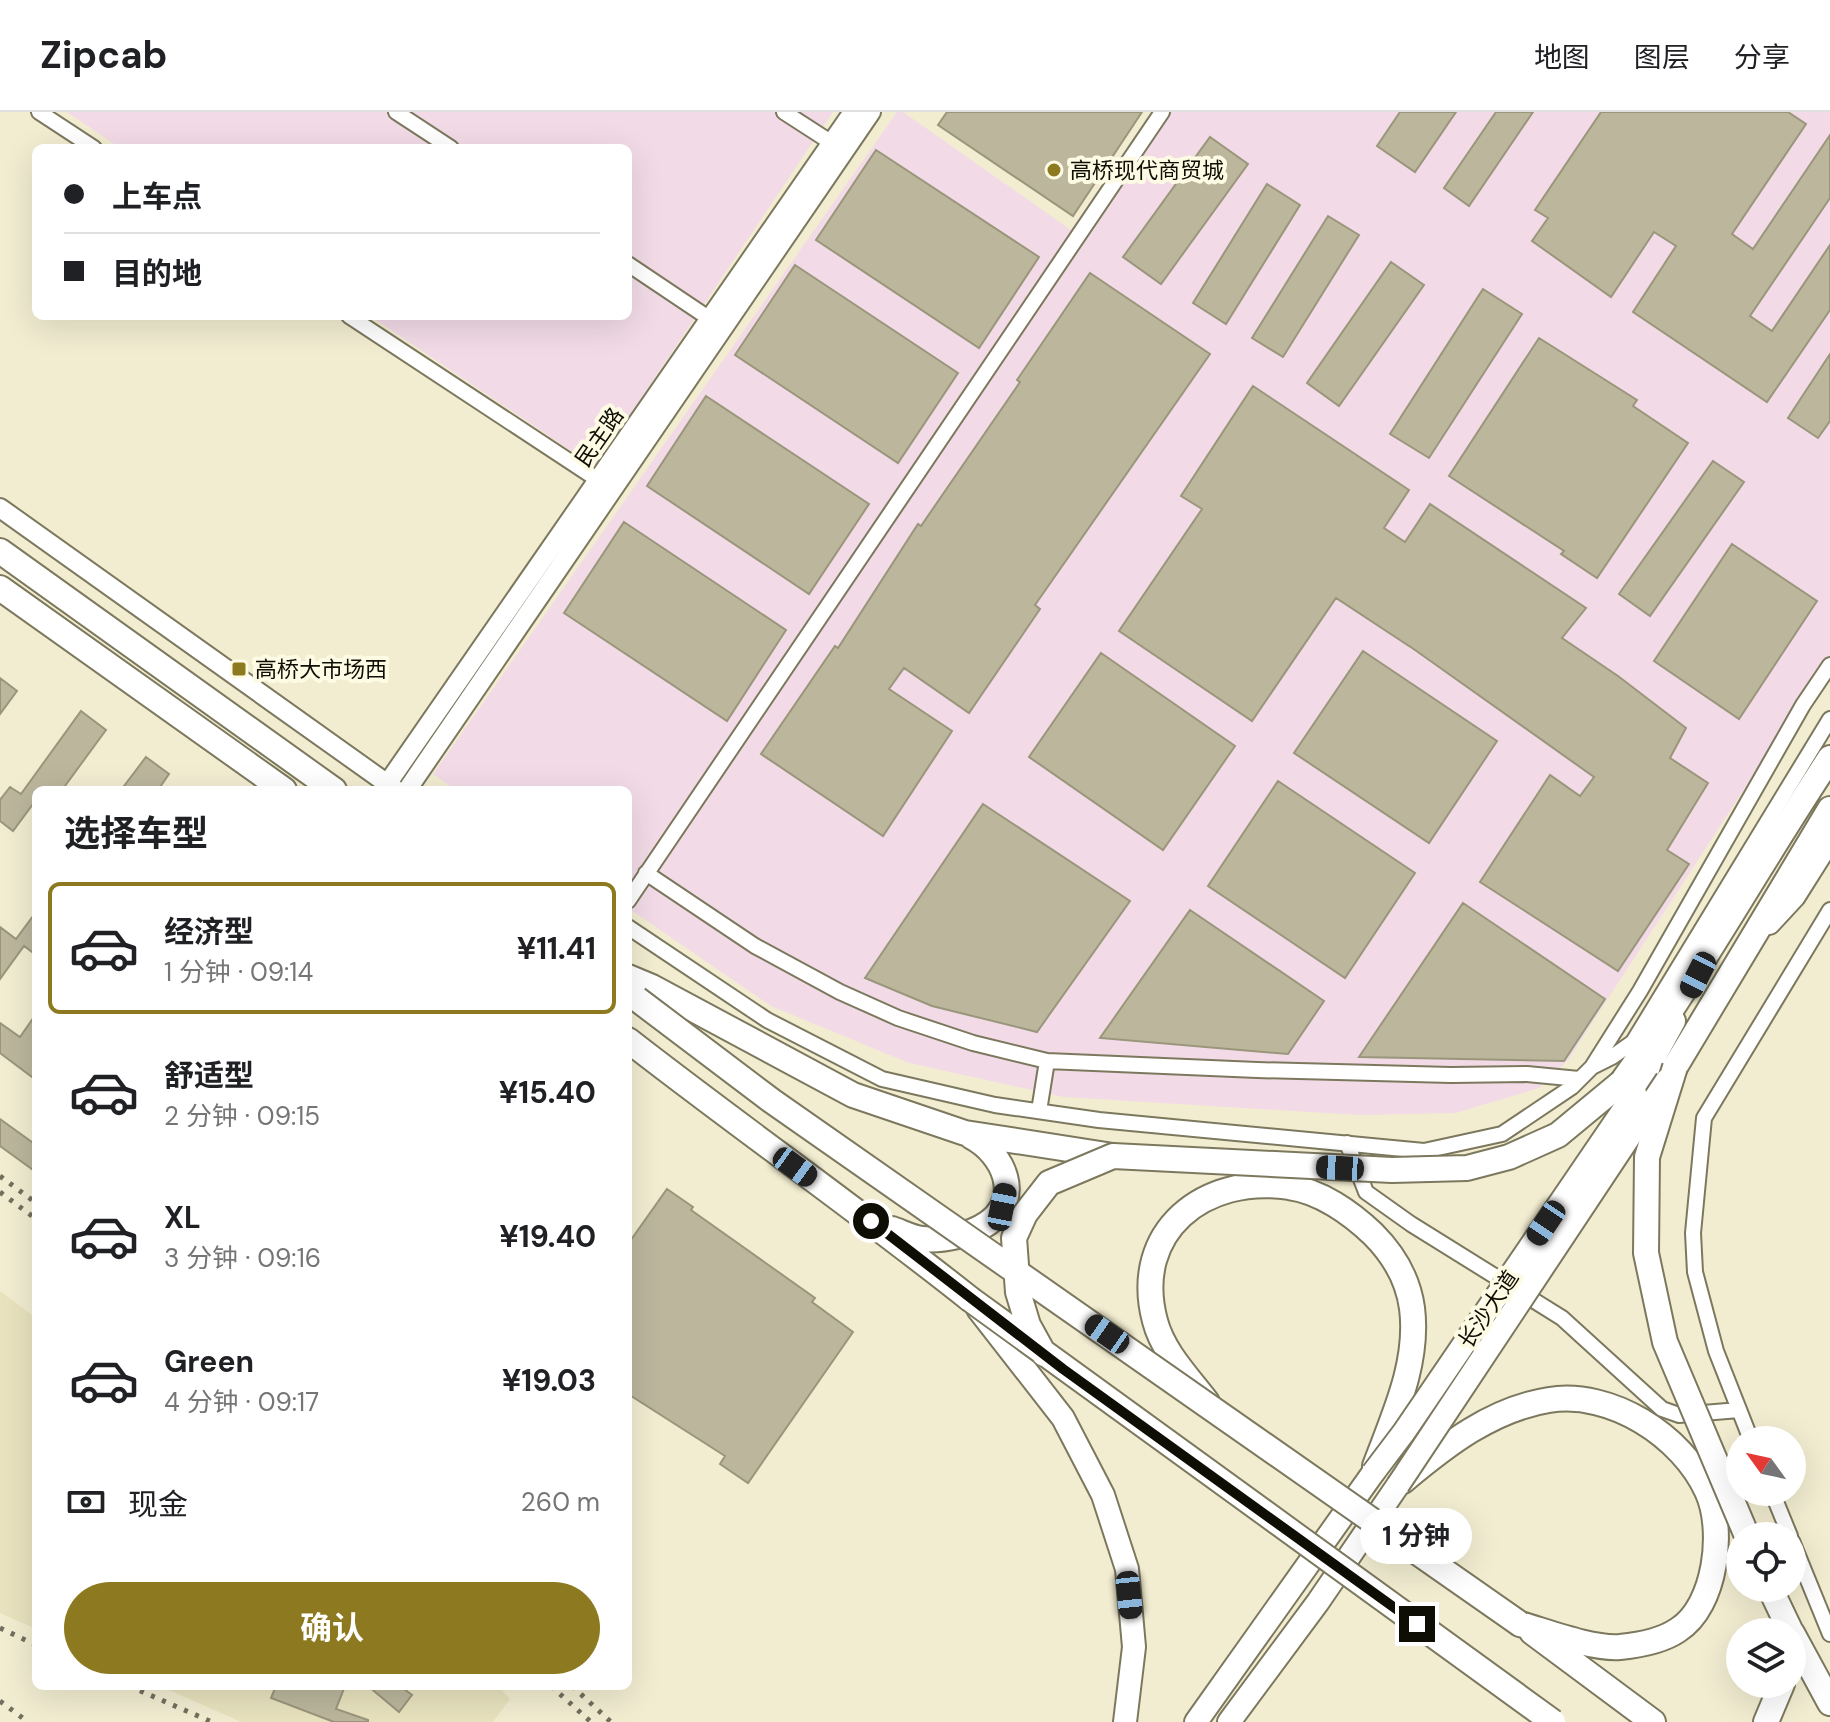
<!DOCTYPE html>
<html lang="zh">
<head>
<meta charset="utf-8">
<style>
  :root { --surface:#fff; --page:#f6f6f6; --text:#202124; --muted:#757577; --line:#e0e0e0; --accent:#8d7a20 }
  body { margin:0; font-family:"DM Sans","Noto Sans SC",sans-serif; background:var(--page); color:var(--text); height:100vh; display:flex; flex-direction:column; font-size:30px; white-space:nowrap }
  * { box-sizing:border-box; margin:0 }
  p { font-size:26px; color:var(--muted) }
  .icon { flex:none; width:44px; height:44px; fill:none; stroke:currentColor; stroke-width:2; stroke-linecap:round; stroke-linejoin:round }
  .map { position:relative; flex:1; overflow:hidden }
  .drawer { position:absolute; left:32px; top:674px; width:600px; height:904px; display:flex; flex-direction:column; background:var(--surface); border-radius:12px; box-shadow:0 8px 32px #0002 }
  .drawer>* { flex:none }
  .hud { position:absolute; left:32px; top:32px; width:600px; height:176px; border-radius:12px; box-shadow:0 8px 32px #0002; display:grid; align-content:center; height:176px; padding:0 32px; background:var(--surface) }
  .needle { width:52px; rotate:303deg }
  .controls { position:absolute; left:1726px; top:1314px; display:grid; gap:16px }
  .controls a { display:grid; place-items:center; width:80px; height:80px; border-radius:50%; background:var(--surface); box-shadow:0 8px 32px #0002; font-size:40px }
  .end { position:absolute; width:36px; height:36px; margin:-18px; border:10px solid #0f0e05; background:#fff; box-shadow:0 0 0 4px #fff }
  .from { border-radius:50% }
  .bubble { position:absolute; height:56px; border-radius:28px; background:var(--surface); box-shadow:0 8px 32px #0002; font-size:26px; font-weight:700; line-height:56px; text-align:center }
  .car { position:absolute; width:24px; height:48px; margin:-24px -12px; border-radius:10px; box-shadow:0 0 6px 2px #0007; background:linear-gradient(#222 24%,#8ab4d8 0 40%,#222 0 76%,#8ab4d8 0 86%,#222 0) }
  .hud b { display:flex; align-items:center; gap:28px; height:76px; font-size:30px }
  .hud b+b { border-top:2px solid var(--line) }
  .hud i { width:20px; height:20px; background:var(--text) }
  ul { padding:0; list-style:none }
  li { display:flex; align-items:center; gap:24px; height:132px; margin:0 16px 12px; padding:0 16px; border:4px solid transparent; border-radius:12px }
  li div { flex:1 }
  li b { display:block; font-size:30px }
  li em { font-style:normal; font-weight:700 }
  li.on { border-color:var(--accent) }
  li>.icon { width:72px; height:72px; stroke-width:1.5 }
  h2 { padding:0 32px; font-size:36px; line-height:96px }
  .pay { display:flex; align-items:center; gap:20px; height:88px; padding:0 32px; font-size:30px }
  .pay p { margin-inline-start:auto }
  .cta { display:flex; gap:16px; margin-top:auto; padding:16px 32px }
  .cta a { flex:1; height:92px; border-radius:48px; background:var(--accent); color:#fff; font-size:32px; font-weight:700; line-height:92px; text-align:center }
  header { display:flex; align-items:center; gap:48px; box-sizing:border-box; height:112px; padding:0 40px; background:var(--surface); border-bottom:2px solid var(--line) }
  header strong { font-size:38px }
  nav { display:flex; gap:44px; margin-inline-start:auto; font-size:28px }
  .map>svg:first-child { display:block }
</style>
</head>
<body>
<header>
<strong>Zipcab</strong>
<nav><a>地图</a><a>图层</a><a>分享</a></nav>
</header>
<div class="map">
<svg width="1830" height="1610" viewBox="0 0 1830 1610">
  <rect width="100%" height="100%" fill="#f2edd1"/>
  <path fill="#f2dbe7" d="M67,0H833L595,355L370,204H628V36H120Z
    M897,0H903L1071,118L1151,0H1830V545L1568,948L1539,976L1456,1001L1359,1003L1064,985L909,951L771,894L628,796V678H456L433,662Z"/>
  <path fill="#e8e2be" d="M0,1179L36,1206V1517L0,1501Z
    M160,1574H498L510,1587L493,1610H241Z"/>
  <path fill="#bbb69c" stroke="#9a967c" stroke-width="2" d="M947,0H1142L1073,104L938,13Z
    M1400,0H1456L1415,60L1377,34Z
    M1496,0H1533L1469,94L1444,76Z
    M1601,0H1788L1806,12L1732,122L1753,137L1830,23V86L1750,204L1772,219L1830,133V198L1767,290L1633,200L1676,134L1654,120L1611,185L1532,129L1548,106L1535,98Z
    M1210,25L1248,52L1161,172L1123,145Z
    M876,38L1039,145L979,236L816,128Z
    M1267,72L1300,93L1226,212L1193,191Z
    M1328,104L1359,123L1283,245L1252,226Z
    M1391,150L1424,173L1339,294L1307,271Z
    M795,153L958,261L898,351L735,243Z
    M1090,161L1210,242L1035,493L1040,497L969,601L904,556L889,577L952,619L883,724L761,642L835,534L838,536L918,412L921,414L1020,270L1017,268Z
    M1483,177L1522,202L1429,346L1390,322Z
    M1539,226L1637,288L1633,294L1688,331L1597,466L1561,442L1564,439L1449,364Z
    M1830,242V309L1818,326L1788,306Z
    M1253,274L1409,378L1384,416L1405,430L1430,392L1586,496L1562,526L1618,564L1686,616L1670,646L1708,671L1667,738L1689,752L1618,859L1480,770L1550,663L1580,684L1594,665L1415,538L1336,486L1252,609L1119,519L1202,397L1181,384Z
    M706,284L869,392L809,482L647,374Z
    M1713,349L1744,370L1650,504L1619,482Z
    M624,410L786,518L727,609L564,501Z
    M1732,432L1817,489L1739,607L1654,549Z
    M1363,539L1497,629L1429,731L1294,641Z
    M1101,541L1235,634L1163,738L1029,645Z
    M0,566L17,579L0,602Z
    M81,599L106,618L62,678H36V688L13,719L0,709V688L10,675L21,682Z
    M146,645L169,662L158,678H121Z
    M1278,669L1415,761L1345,866L1208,774Z
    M983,692L1130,789L1037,920L932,894L865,866Z
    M1463,791L1605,887L1564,949L1359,945Z
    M1190,798L1324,889L1288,942L1100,926Z
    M36,800V843L24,834L0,867V815L16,827Z
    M36,902V968L0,941V911L20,925Z
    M0,1007L36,1033V1060L0,1034Z
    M667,1077L693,1095L691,1098L815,1186L812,1190L853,1220L748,1371L720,1352L725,1344L628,1282V1132Z
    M276,1574H345L336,1597L368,1608V1610H334L271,1586Z
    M368,1574H400L412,1583L399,1600Z"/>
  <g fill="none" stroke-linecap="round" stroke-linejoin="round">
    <defs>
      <path id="minor" d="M39,0L94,36
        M396,0L451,36
        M784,0L832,31
        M628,152L710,207
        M349,204L598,368
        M646,761L755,834L840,880L898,906L973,931L1047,949L1257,958L1451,963L1527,962L1579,967
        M628,789L1162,0
        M628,815L767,908L882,967L995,993L1099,1008L1424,1039L1502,1022L1572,975L1592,955L1640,879L1803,593L1830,553
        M1592,955L1612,945L1633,930L1830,607
        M1039,999L1047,949
        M1347,1031L1366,1080L1411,1112L1562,1206L1662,1297L1679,1303L1739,1298
        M1751,1328L1716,1239L1695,1160L1693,1121L1704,1006L1830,798
        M1772,1380L1790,1424
        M1792,1429L1830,1522"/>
      <path id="tertiary" d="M0,396L396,678
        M383,678L853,0
        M407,678L871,0"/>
      <path id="primary" d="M1769,811L1794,784L1830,727
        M1635,981L1674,909
        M978,1197L1063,1306L1103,1383L1127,1457L1134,1535L1125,1610
        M1196,1610L1373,1361
        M1229,1610L1318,1490L1398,1373"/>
      <path id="trunk" d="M0,439L334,678
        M0,476L284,678
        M628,865L652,875L853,983L965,1021L1113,1044
        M628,928C741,1016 858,1098 970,1187
        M1675,955L1830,697
        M1622,970C1697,865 1759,753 1830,646
        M892,1117C901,1120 912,1126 922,1127C942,1129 971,1123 988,1111C1023,1086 1004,1042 972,1025
        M1207,1290C1188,1265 1163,1240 1155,1209C1131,1119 1205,1062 1289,1075C1320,1079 1351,1101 1373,1122C1393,1142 1408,1167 1412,1196C1419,1251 1394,1303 1375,1354
        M1403,1369C1446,1333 1492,1297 1549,1288C1611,1278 1682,1324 1707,1379C1725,1417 1716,1494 1678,1518C1662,1529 1640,1533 1620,1535C1592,1537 1548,1520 1520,1512
        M1770,1476L1791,1520
        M1532,1520L1653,1610
        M1792,1521L1830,1591
        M1766,1610L1782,1572"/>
    </defs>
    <use href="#minor" stroke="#7c785e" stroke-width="18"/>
    <use href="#tertiary" stroke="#7c785e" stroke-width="22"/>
    <use href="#primary" stroke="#7c785e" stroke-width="26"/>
    <use href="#trunk" stroke="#7c785e" stroke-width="28"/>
    <use href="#minor" stroke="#fff" stroke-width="14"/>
    <use href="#tertiary" stroke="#fff" stroke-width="18"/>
    <use href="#primary" stroke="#fff" stroke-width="22"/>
    <use href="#trunk" stroke="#fff" stroke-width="24"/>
    <path stroke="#726f5e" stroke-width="5" stroke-dasharray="4 8" stroke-linecap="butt" d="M0,1064L36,1091
      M0,1080L36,1107
      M0,1516L36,1533
      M129,1574L212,1610
      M551,1574L591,1610
      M572,1574L611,1610
      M0,1589L28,1610"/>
    <defs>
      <path id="primary-bridge" d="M1373,1361L1404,1320L1635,981
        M1398,1373L1667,968"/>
      <path id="trunk-bridge" d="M637,887L772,989L1520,1512
        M1675,955L1647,1045L1646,1141L1665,1230L1747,1424
        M970,1187L1553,1610
        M1044,1242L1028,1213L1018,1180L1014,1126L1025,1102L1049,1071L1113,1044L1392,1058L1467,1056L1509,1045L1558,1023L1622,970"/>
    </defs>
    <use href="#primary-bridge" stroke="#7c785e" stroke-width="26" stroke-linecap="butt"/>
    <use href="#trunk-bridge" stroke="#7c785e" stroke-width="28" stroke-linecap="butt"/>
    <use href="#primary-bridge" stroke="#fff" stroke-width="22"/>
    <use href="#trunk-bridge" stroke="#fff" stroke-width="24"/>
  </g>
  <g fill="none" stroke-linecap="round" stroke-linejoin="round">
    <path stroke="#0f0e05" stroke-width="10" d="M871,1109L1063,1257L1417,1512"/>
  </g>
  <g fill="#8d7a20" stroke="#fefbe4" stroke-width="3">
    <circle cx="1054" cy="58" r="8"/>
    <rect x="231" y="549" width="16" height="16" rx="4"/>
  </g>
  <g text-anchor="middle" stroke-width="8" stroke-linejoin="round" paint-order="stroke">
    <g font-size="22" fill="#0f0e05" stroke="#fefbe4" text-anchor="start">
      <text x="1070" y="66">高桥现代商贸城</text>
      <text x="255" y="565">高桥大市场西</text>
    </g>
    <g font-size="22" fill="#0f0e05" stroke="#fefbe4">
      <text transform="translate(599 325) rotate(-55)" y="8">民主路</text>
      <text transform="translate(1488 1197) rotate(-56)" y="8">长沙大道</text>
    </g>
  </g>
</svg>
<div class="controls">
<a><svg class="needle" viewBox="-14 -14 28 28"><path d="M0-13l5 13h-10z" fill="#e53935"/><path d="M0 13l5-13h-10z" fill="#757577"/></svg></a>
<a><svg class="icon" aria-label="locate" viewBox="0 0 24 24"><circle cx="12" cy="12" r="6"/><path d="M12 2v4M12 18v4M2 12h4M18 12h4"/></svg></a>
<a><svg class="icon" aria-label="layers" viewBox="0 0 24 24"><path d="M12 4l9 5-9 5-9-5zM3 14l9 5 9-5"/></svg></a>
</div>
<i class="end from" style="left:871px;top:1109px"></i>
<i class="end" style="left:1417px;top:1512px"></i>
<div class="bubble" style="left:1360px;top:1396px;width:112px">1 分钟</div>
<i class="car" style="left:1698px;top:863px;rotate:207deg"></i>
<i class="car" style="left:795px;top:1055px;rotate:126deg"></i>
<i class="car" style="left:1340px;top:1056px;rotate:273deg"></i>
<i class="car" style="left:1002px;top:1095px;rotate:11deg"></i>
<i class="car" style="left:1546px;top:1111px;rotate:214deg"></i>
<i class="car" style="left:1107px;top:1222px;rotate:305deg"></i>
<i class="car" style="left:1129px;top:1483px;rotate:174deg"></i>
<div class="hud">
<b><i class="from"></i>上车点</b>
<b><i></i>目的地</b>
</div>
<section class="drawer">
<h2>选择车型</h2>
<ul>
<li class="on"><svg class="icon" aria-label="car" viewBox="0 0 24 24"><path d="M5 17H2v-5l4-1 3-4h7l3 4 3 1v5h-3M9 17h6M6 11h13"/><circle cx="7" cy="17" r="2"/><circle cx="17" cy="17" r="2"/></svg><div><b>经济型</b><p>1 分钟 · 09:14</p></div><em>¥11.41</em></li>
<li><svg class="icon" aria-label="car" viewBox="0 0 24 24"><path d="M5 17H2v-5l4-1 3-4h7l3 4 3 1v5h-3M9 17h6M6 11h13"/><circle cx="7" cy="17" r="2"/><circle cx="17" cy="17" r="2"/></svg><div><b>舒适型</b><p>2 分钟 · 09:15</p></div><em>¥15.40</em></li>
<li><svg class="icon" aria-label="car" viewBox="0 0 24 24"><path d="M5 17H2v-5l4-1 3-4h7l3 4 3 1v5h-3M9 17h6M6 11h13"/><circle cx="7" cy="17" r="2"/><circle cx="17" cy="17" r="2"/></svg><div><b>XL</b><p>3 分钟 · 09:16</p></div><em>¥19.40</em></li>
<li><svg class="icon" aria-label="car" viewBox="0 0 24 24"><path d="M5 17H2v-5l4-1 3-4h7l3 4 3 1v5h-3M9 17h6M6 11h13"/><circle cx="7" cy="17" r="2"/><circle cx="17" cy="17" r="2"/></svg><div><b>Green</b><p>4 分钟 · 09:17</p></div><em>¥19.03</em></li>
</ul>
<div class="pay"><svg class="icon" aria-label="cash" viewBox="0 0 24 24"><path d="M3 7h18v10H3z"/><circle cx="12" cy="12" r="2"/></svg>现金<p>260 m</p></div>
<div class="cta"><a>确认</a></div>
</section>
</div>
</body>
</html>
